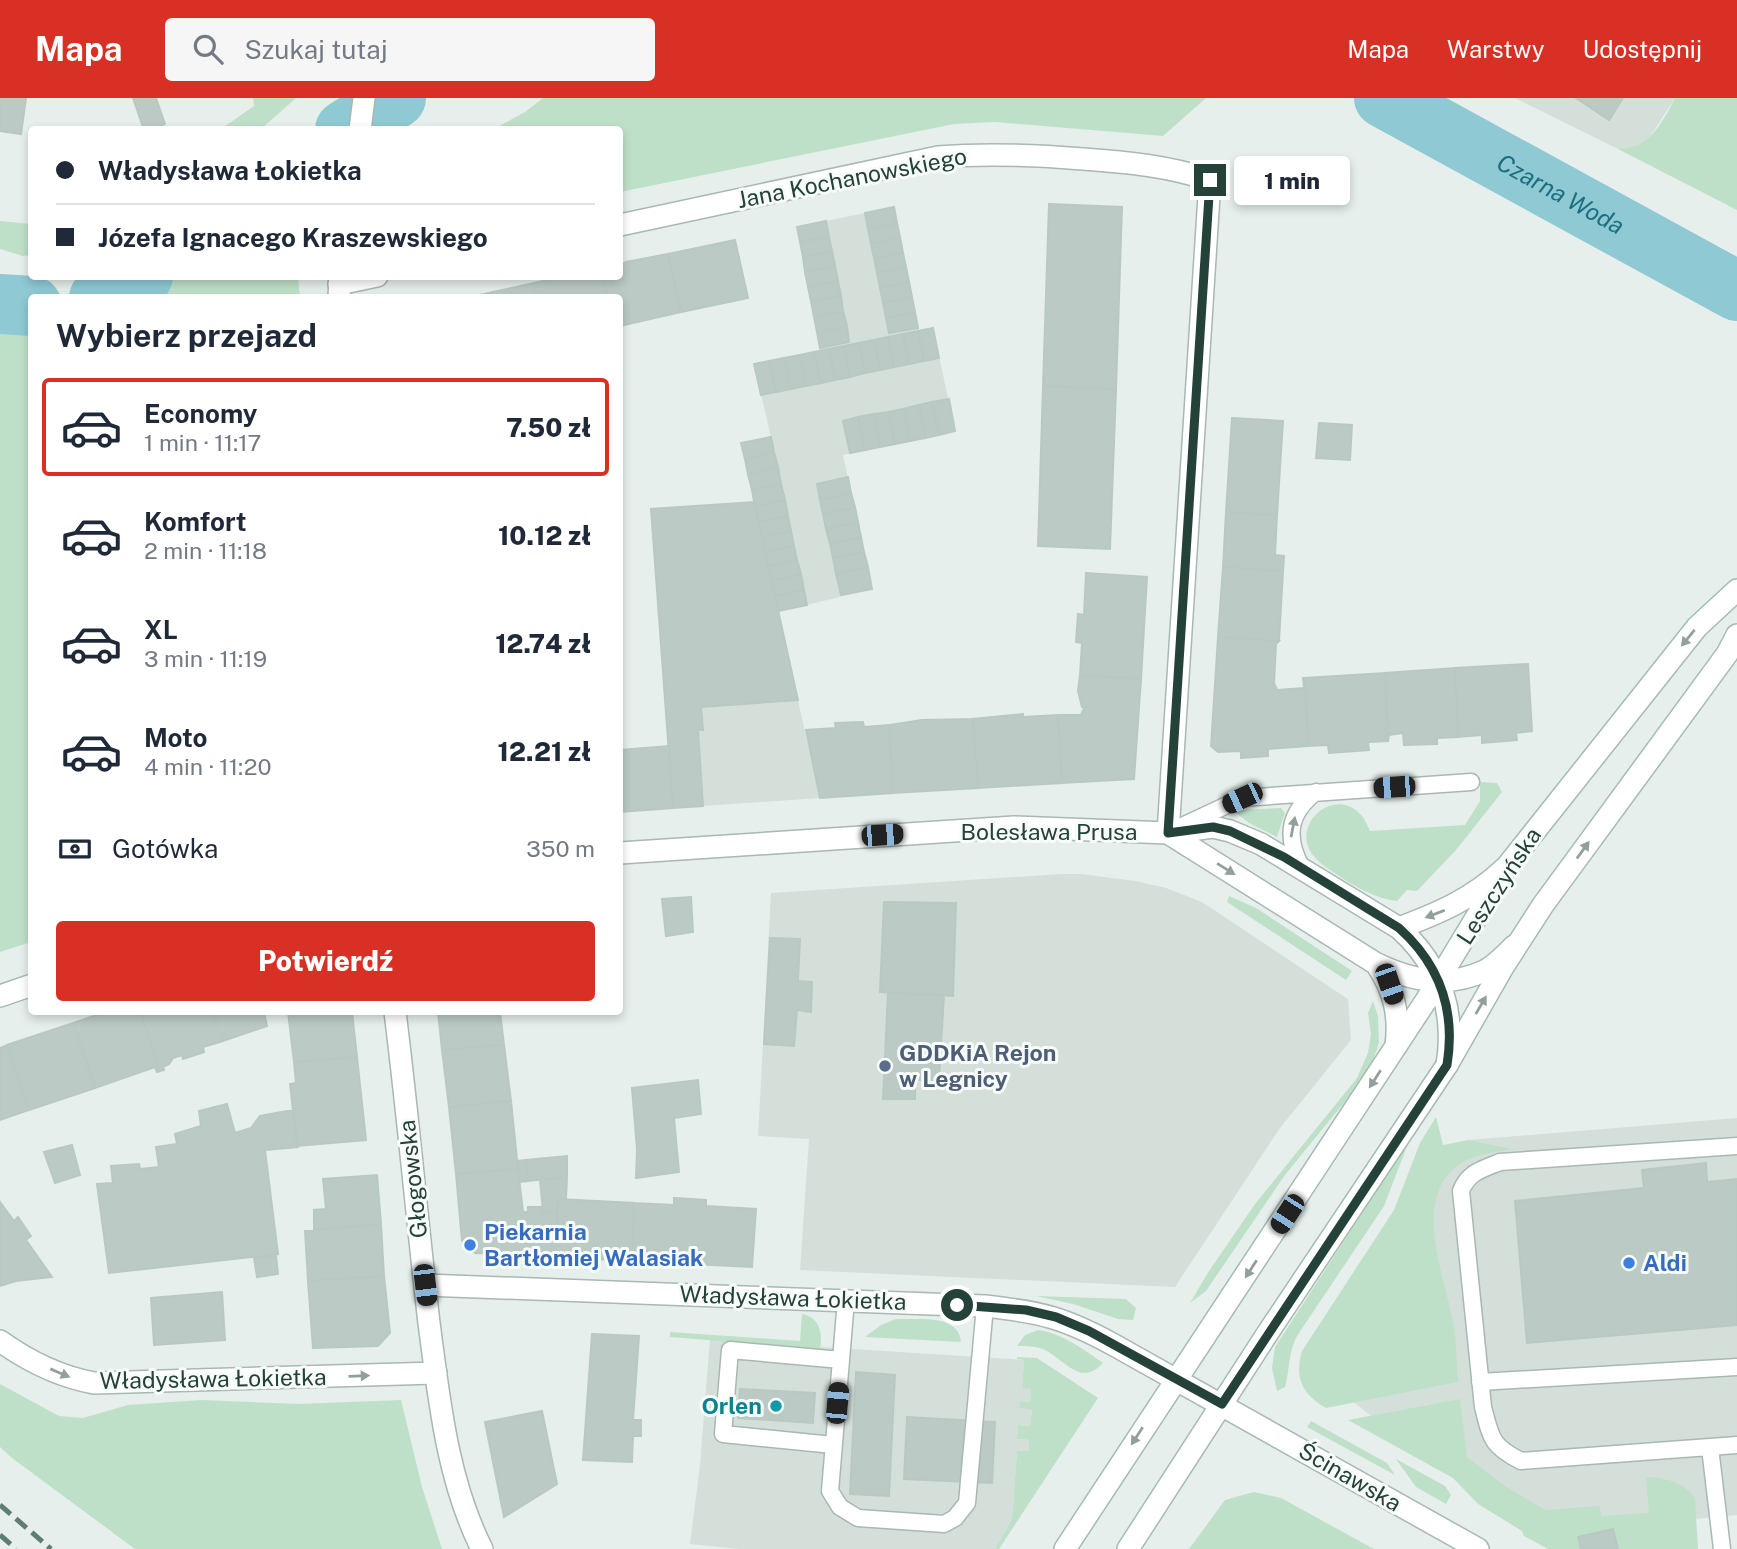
<!DOCTYPE html>
<html lang="pl">
<head>
<meta charset="utf-8">
<style>
  :root { --surface:#fff; --page:#f6f6f7; --text:#1f2937; --muted:#747a83; --line:#e0e1e3; --accent:#d93025 }
  body { margin:0; font-family:"Public Sans",sans-serif; background:var(--page); color:var(--text); height:100vh; display:flex; flex-direction:column; font-size:26px; white-space:nowrap }
  * { box-sizing:border-box; margin:0 }
  p { font-size:23px; color:var(--muted) }
  .icon { flex:none; width:38px; height:38px; fill:none; stroke:currentColor; stroke-width:2; stroke-linecap:round; stroke-linejoin:round }
  .map { position:relative; flex:1; overflow:hidden }
  .panel { position:absolute; left:28px; top:196px; width:595px; height:721px; display:flex; flex-direction:column; background:var(--surface); border-radius:7px; box-shadow:0 4px 10px #0003 }
  .panel>* { flex:none }
  .hud { position:absolute; left:28px; top:28px; width:595px; height:154px; border-radius:7px; box-shadow:0 4px 10px #0003; display:grid; align-content:center; height:154px; padding:0 28px; background:var(--surface) }
  .end { position:absolute; width:32px; height:32px; margin:-16px; border:9px solid #24423a; background:#fff; box-shadow:0 0 0 4px #fff }
  .from { border-radius:50% }
  .bubble { position:absolute; height:49px; border-radius:7px; background:var(--surface); box-shadow:0 4px 10px #0003; font-size:23px; font-weight:800; line-height:49px; text-align:center }
  .car { position:absolute; width:21px; height:42px; margin:-21px -10px; border-radius:9px; box-shadow:0 0 5px 2px #0007; background:linear-gradient(#222 24%,#8ab4d8 0 40%,#222 0 76%,#8ab4d8 0 86%,#222 0) }
  .hud b { display:flex; align-items:center; gap:24px; height:66px; font-size:26px }
  .hud b+b { border-top:2px solid var(--line) }
  .hud i { width:18px; height:18px; background:var(--text) }
  ul { padding:0; list-style:none }
  li { display:flex; align-items:center; gap:21px; height:98px; margin:0 14px 10px; padding:0 14px; border:4px solid transparent; border-radius:7px }
  li div { flex:1 }
  li b { display:block; font-size:26px }
  li em { font-style:normal; font-weight:800 }
  li.selected { border-color:var(--accent) }
  li>.icon { width:63px; height:63px; stroke-width:1.5 }
  h2 { padding:0 28px; font-size:32px; line-height:84px }
  .pay { display:flex; align-items:center; gap:18px; height:77px; padding:0 28px; font-size:26px }
  .pay p { margin-inline-start:auto }
  .primary-button { display:flex; gap:14px; margin-top:auto; padding:14px 28px }
  .primary-button a { flex:1; height:80px; border-radius:7px; background:var(--accent); color:#fff; font-size:28px; font-weight:800; line-height:80px; text-align:center }
  header { display:flex; align-items:center; gap:42px; box-sizing:border-box; height:98px; padding:0 35px; background:var(--accent); color:#fff }
  header strong { font-size:33px }
  nav { display:flex; gap:38px; margin-inline-start:auto; font-size:24px }
  .search { width:490px; height:63px; background:var(--page); display:flex; align-items:center; gap:18px; box-sizing:border-box; padding:0 24px; border-radius:7px; color:var(--muted); font-size:26px }
  .map>svg:first-child { display:block }
</style>
</head>
<body>
<header>
<strong>Mapa</strong>
<div class="search"><svg class="icon" aria-label="search" viewBox="0 0 24 24"><circle cx="10" cy="10" r="6"/><path d="M15 15l6 6"/></svg>Szukaj tutaj</div>
<nav><a>Mapa</a><a>Warstwy</a><a>Udostępnij</a></nav>
</header>
<div class="map">
<svg width="1737" height="1451" viewBox="0 0 1737 1451">
  <rect width="100%" height="100%" fill="#e6efeb"/>
  <path fill="#d4dfda" d="M1515,0H1675L1646,45L1626,52L1616,50Z
    M894,109L919,232L933,230L955,333L843,357L872,491L778,514L820,700L673,710L651,411L754,404L741,345L771,339L754,266L821,253L797,129Z
    M1062,776H1081L1135,783L1166,790L1202,804L1348,901L1351,942L1280,1030L1175,1189L800,1172L809,1041L758,1038L771,795Z
    M1737,1020V1417L1555,1434L1380,1325L1309,1269L1443,1070L1468,1042Z
    M710,1241L817,1252L821,1249L1024,1262L1022,1289L1031,1291L1030,1305L1020,1304L1019,1310L1032,1311L1030,1328L1018,1327L1017,1341L1030,1342L1029,1354H1017L1012,1421L995,1451H739L690,1446L700,1367Z"/>
  <path fill="#bfe0c8" d="M253,0H296L261,31H221L254,8Z
    M543,0H1206L1163,38L995,24L954,26L620,94V32L494,31L525,14Z
    M1675,0H1737V112L1616,50C1647,55 1663,24 1675,0Z
    M0,123L31,126V157L23,158L0,151Z
    M178,178L298,179L300,199H144Z
    M0,232L32,233L31,844L0,854Z
    M1480,684L1497,685L1502,694L1456,752L1417,793L1407,792L1397,803C1377,801 1358,790 1342,780C1332,773 1319,766 1312,756C1291,727 1333,689 1359,715C1365,720 1367,727 1370,733L1465,727L1480,703Z
    M1281,710L1285,715L1277,739L1249,725L1235,714L1238,712Z
    M1229,798L1256,810L1352,873L1346,882L1227,804Z
    M1373,903L1378,918L1379,945L1369,974L1285,1077L1206,1193L1190,1205L1209,1173L1255,1106L1357,980L1368,955L1371,936L1368,915Z
    M1436,1019L1443,1047L1468,1042L1512,1051C1495,1055 1475,1056 1460,1066C1412,1098 1443,1174 1452,1219C1457,1239 1456,1262 1458,1284L1326,1310C1302,1297 1294,1279 1302,1253L1394,1112L1420,1045Z
    M1409,1043L1384,1108L1297,1238C1288,1255 1290,1271 1285,1289L1277,1293L1272,1270L1275,1249Z
    M1036,1198L1126,1201L1136,1210L1133,1222L1118,1221L1073,1206Z
    M802,1216C820,1219 823,1236 820,1251L670,1239V1234L800,1243Z
    M896,1221C917,1222 959,1215 961,1244L865,1239L881,1227Z
    M1038,1232C1062,1235 1083,1251 1103,1265C1081,1289 1066,1263 1045,1252C1037,1248 1026,1248 1017,1248L1025,1237Z
    M1017,1259L1037,1260L1098,1300L999,1451H995L1012,1421L1017,1353H1029V1342L1017,1341L1018,1327L1030,1328L1032,1312L1019,1310L1020,1304H1030L1031,1291L1022,1290L1024,1262L1017,1261Z
    M0,1286L59,1318L83,1320L128,1307L201,1302L298,1306L401,1302L422,1389L442,1451H135L12,1360L0,1349Z
    M1460,1301L1467,1359L1505,1388L1545,1412L1600,1408L1601,1418L1649,1415L1646,1379C1665,1380 1684,1383 1695,1401L1698,1451H1548L1524,1438L1522,1433L1478,1406L1453,1380L1348,1322Z
    M1311,1323L1387,1365L1395,1377L1307,1329Z
    M1396,1361L1445,1388L1451,1397L1446,1406L1416,1389Z
    M1254,1394L1281,1400L1374,1451H1189L1225,1402Z"/>
  <g fill="none" stroke-linecap="round" stroke-linejoin="round">
    <g stroke="#8ec9d4" stroke-width="60">
      <path id="s1" d="M1384,0L1737,193"/>
      <path d="M345,32L396,0"/>
      <path d="M99,200L143,178"/>
      <path d="M0,206L32,208"/>
    </g>
  </g>
  <path fill="#bbcac4" stroke="#b8c9c2" stroke-width="2" d="M0,0H26L21,36L0,33Z
    M133,0H156L165,26L144,32Z
    M1576,0H1623L1609,22Z
    M1049,106L1122,109L1116,291L1043,288Z
    M894,109L897,125L868,131L865,115Z
    M826,123L829,139L800,144L797,129Z
    M897,125L900,139L871,146L868,131Z
    M829,139L832,153L803,159L800,144Z
    M900,139L903,155L874,160L871,146Z
    M735,142L748,200L681,214L668,156Z
    M832,153L835,168L805,174L803,159Z
    M903,155L906,169L877,175L874,160Z
    M668,156L681,214L620,228V200H608L603,178H620V167L626,164Z
    M835,168L838,183L808,189L805,174Z
    M906,169L909,184L880,190L877,175Z
    M564,178H603L608,200H537L534,185Z
    M838,183L841,198L811,203L808,189Z
    M909,184L912,199L883,205L880,190Z
    M534,185L537,200H466Z
    M841,198L843,213L814,219L811,203Z
    M912,199L915,214L886,220L883,205Z
    M843,213L847,228L817,234L814,219Z
    M915,214L918,230L889,235L886,220Z
    M847,228L849,244L820,250L817,234Z
    M933,230L939,260L924,263L918,233Z
    M918,233L924,263L909,266L903,236Z
    M903,236L909,266L894,269L888,239Z
    M888,239L894,269L880,272L874,242Z
    M874,242L880,272L865,275L859,245Z
    M859,245L865,275L850,279L844,248Z
    M844,248L850,279L835,282L829,251Z
    M829,251L835,282L821,285L814,254Z
    M814,254L821,285L806,288L800,257Z
    M800,257L806,288L791,291L784,260Z
    M784,260L791,291L776,294L769,263Z
    M769,263L776,294L761,297L754,266Z
    M1043,288L1116,291L1110,451L1038,448Z
    M949,301L955,333L939,337L932,304Z
    M932,304L939,337L925,340L919,307Z
    M919,307L925,340L910,343L903,311Z
    M903,311L910,343L895,346L888,314Z
    M888,314L895,346L880,349L874,316Z
    M874,316L880,349L865,352L858,319Z
    M858,319L865,352L850,355L843,323Z
    M1232,320L1283,323L1277,417L1226,414Z
    M1319,325L1352,327L1350,362L1316,360Z
    M771,339L774,354L745,361L741,345Z
    M774,354L778,369L748,376L745,361Z
    M778,369L781,386L752,392L748,376Z
    M848,379L851,395L820,402L817,386Z
    M781,386L785,402L755,409L752,392Z
    M851,395L855,409L823,416L820,402Z
    M785,402L788,418L759,424L755,409Z
    M754,404L798,602L701,609L703,632H698L703,708L673,710L651,411Z
    M855,409L858,424L826,431L823,416Z
    M1226,414L1277,417L1275,457L1284,458L1283,473L1223,469Z
    M788,418L791,433L762,439L759,424Z
    M858,424L861,439L830,446L826,431Z
    M791,433L794,448L765,454L762,439Z
    M861,439L864,454L833,460L830,446Z
    M794,448L797,462L768,468L765,454Z
    M864,454L868,469L836,476L833,460Z
    M797,462L801,476L771,483L768,468Z
    M868,469L872,491L841,497L836,476Z
    M1223,469L1283,473L1279,543L1218,539Z
    M1086,475L1147,479L1141,581L1080,577L1082,545L1076,544L1078,516L1084,517Z
    M801,476L804,492L775,498L771,483Z
    M804,492L807,507L778,513L775,498Z
    M1218,539L1279,543L1276,546L1274,585L1277,592L1304,590L1303,580H1305L1308,648L1268,651V658L1241,660V653L1218,654L1211,648Z
    M1528,566L1532,633L1516,635L1517,642L1482,645V637L1458,639L1455,570Z
    M1455,570L1458,639L1437,640V646L1404,647L1403,635L1389,637L1388,643L1385,575Z
    M1385,575L1388,643L1368,644L1369,652L1329,655L1328,647L1308,648L1305,580Z
    M1080,577L1141,581L1134,681L1062,685L1058,617H1081L1084,610L1082,609L1078,593Z
    M1023,616V619L1058,617L1062,685L978,690L973,621Z
    M973,621L978,690L893,695L889,627L922,622Z
    M863,624L864,629L889,627L893,695L820,700L806,632L836,630L835,625Z
    M669,648L673,710L620,714V652Z
    M691,799L693,834L666,838L662,801Z
    M884,804L956,805L953,898L880,894Z
    M770,840L800,841L798,883L812,884L811,914L797,912L794,948L764,946Z
    M888,895L944,897L939,982L884,981Z
    M105,914H141L160,973L157,974L155,969L95,990L73,925Z
    M141,914H213L223,943L203,949L204,954L183,961L182,957L173,960L169,966L163,969L164,972L160,973Z
    M213,914H264L267,928L223,943Z
    M288,914H352L357,959L294,964Z
    M438,914H500L504,947L442,952Z
    M73,925L95,990L29,1012L7,947Z
    M7,947L29,1012L0,1022V950Z
    M504,947L511,1003L449,1009L442,952Z
    M357,959L366,1042L297,1048L290,986L296,985L294,964Z
    M884,981L915,982V1001H883Z
    M698,982L701,1016L674,1020L679,1074L636,1080L637,1051L632,990Z
    M511,1003L518,1071L456,1076L449,1009Z
    M227,1006L235,1035L251,1030L260,1018L293,1012L298,1049L265,1052L278,1156L109,1175L97,1086L113,1085L111,1068L139,1066L140,1071L159,1069L156,1049L177,1046L175,1036L201,1028L199,1013Z
    M72,1047L80,1077L55,1085L44,1054Z
    M567,1058V1079L528,1083L526,1062Z
    M526,1062L528,1083L519,1084L517,1063Z
    M1706,1065L1707,1084L1737,1081V1227L1527,1245L1515,1103L1644,1090L1642,1072Z
    M518,1071L523,1114H528V1109H542L543,1114L557,1113L556,1159L475,1155L462,1143L456,1076Z
    M377,1077L381,1126L314,1131V1112L326,1111L323,1081Z
    M567,1079L566,1101H558L557,1113L543,1114L540,1082Z
    M674,1100L706,1102V1108L756,1111L752,1169L632,1163L634,1105L674,1107Z
    M558,1101L634,1105L632,1163L556,1159Z
    M0,1104L14,1123L18,1119L31,1138L26,1142L52,1179L16,1183L0,1188Z
    M381,1126L384,1178L308,1183L305,1133Z
    M276,1158L278,1176L257,1179L254,1160Z
    M384,1178L390,1235L378,1248L313,1250L308,1183Z
    M222,1194L225,1242L154,1247L151,1200Z
    M592,1236L639,1238L633,1322H641V1338H633L632,1364L583,1362Z
    M856,1274L895,1277L889,1398L850,1396Z
    M740,1291L815,1295L813,1325L738,1320Z
    M542,1313L557,1386L504,1419L485,1324Z
    M907,1319L995,1324L992,1385L904,1381Z
    M1613,1431L1618,1451H1581L1578,1439Z"/>
  <g fill="none" stroke-linecap="round" stroke-linejoin="round">
    <defs>
      <path id="service" d="M1180,729L1242,700L1471,684
        M1302,770C1285,740 1288,715 1316,694
        M1737,1048L1500,1064C1483,1071 1468,1074 1461,1093L1483,1309C1491,1340 1491,1348 1521,1363L1737,1347
        M846,1202L830,1393L840,1409L858,1420L944,1426L955,1420L967,1405L985,1208
        M1480,1284L1737,1269
        M833,1347L723,1336L730,1252L841,1262
        M1712,1349L1711,1358L1722,1451"/>
      <path id="minor" d="M620,127L938,59C987,55 1034,57 1083,61C1126,64 1169,68 1210,82L1168,735
        M339,186L377,178
        M425,1187L985,1208C1041,1214 1065,1220 1114,1247L1478,1451
        M0,1243C28,1263 61,1279 94,1285L436,1275"/>
      <path id="tertiary" d="M360,32L364,0
        M339,200L340,178
        M1168,735L1375,865C1409,882 1448,890 1484,873C1495,868 1505,857 1514,848
        M620,755L1014,729L1168,735L1213,729L1230,733L1261,746L1399,830C1439,866 1456,912 1447,967
        M1399,830C1439,815 1472,801 1504,771
        M1377,867C1394,893 1400,917 1396,948
        M0,898L32,887
        M395,914C408,1017 417,1121 429,1225C439,1300 447,1382 482,1451"/>
      <path id="secondary" d="M1065,1451L1427,901L1508,767L1697,529L1737,492
        M1128,1451L1269,1233L1447,967L1503,869L1543,807L1727,556L1737,537"/>
    </defs>
    <use href="#service" stroke="#a8b8b2" stroke-width="19"/>
    <use href="#minor" stroke="#a8b8b2" stroke-width="24"/>
    <use href="#tertiary" stroke="#a8b8b2" stroke-width="24"/>
    <use href="#secondary" stroke="#a4bbb3" stroke-width="24"/>
    <use href="#service" stroke="#fff" stroke-width="16"/>
    <use href="#minor" stroke="#fff" stroke-width="21"/>
    <use href="#tertiary" stroke="#fff" stroke-width="21"/>
    <use href="#secondary" stroke="#fff" stroke-width="21"/>
    <path stroke="#5f7d75" stroke-width="5" stroke-dasharray="14 7" stroke-linecap="butt" d="M0,1407L51,1451
      M0,1437L16,1451"/>
  </g>
  <defs><path id="oneway-solid" d="M-6-.8H1V-3.2L6.5 0L1 3.2V.8H-6Z" transform="scale(1.75)"/></defs>
  <g fill="#92a09c">
    <use href="#oneway-solid" transform="translate(1688 540) rotate(129)"/>
    <use href="#oneway-solid" transform="translate(1293 729) rotate(-79)"/>
    <use href="#oneway-solid" transform="translate(1583 752) rotate(-54)"/>
    <use href="#oneway-solid" transform="translate(1226 771) rotate(32)"/>
    <use href="#oneway-solid" transform="translate(1435 816) rotate(159)"/>
    <use href="#oneway-solid" transform="translate(1481 907) rotate(-60)"/>
    <use href="#oneway-solid" transform="translate(1375 981) rotate(123)"/>
    <use href="#oneway-solid" transform="translate(1251 1171) rotate(123)"/>
    <use href="#oneway-solid" transform="translate(60 1275) rotate(23)"/>
    <use href="#oneway-solid" transform="translate(359 1278) rotate(-2)"/>
    <use href="#oneway-solid" transform="translate(1137 1338) rotate(123)"/>
  </g>
  <g fill="none" stroke-linecap="round" stroke-linejoin="round">
    <path stroke="#24423a" stroke-width="9" d="M957,1207L1026,1212L1056,1219L1089,1233L1222,1306L1447,967C1456,912 1439,866 1399,830L1284,759L1230,733L1213,729L1168,735L1210,82"/>
  </g>
  <circle fill="#5c6f8a" stroke="#f7fbf9" stroke-width="2.5" cx="885" cy="968" r="7"/>
  <g fill="#3f7fe0" stroke="#f7fbf9" stroke-width="2.5">
    <circle cx="470" cy="1147" r="7"/>
    <circle cx="1629" cy="1165" r="7"/>
  </g>
  <circle fill="#0f9aa8" stroke="#f7fbf9" stroke-width="2.5" cx="776" cy="1308" r="7"/>
  <g text-anchor="middle" stroke-width="6" stroke-linejoin="round" paint-order="stroke">
    <g font-size="23" fill="#24423a" stroke="#f7fbf9">
      <text transform="translate(852 80) rotate(-11)" y="8">Jana Kochanowskiego</text>
      <text x="1049" y="742">Bolesława Prusa</text>
      <text transform="translate(1499 788) rotate(-57)" y="8">Leszczyńska</text>
      <text transform="translate(413 1081) rotate(-96)" y="8">Głogowska</text>
      <text transform="translate(793 1200) rotate(2)" y="8">Władysława Łokietka</text>
      <text transform="translate(213 1281) rotate(-1)" y="8">Władysława Łokietka</text>
      <text transform="translate(1350 1379) rotate(30)" y="8">Ścinawska</text>
    </g>
    <g font-size="23" font-weight="bold" fill="#4e5e75" stroke="#f7fbf9" text-anchor="start">
      <text x="899" y="963">GDDKiA Rejon<tspan x="899" dy="26">w Legnicy</tspan></text>
    </g>
    <g font-size="23" font-weight="bold" fill="#366cbe" stroke="#f7fbf9" text-anchor="start">
      <text x="484" y="1142">Piekarnia<tspan x="484" dy="26">Bartłomiej Walasiak</tspan></text>
      <text x="1643" y="1173">Aldi</text>
    </g>
    <g font-size="23" font-weight="bold" fill="#0d838f" stroke="#f7fbf9" text-anchor="end">
      <text x="762" y="1316">Orlen</text>
    </g>
    <g font-size="24" font-style="italic" fill="#1c6f80" stroke="#f7fbf9">
      <text dy="8" stroke="none"><textPath href="#s1" startOffset="201">Czarna Woda</textPath></text>
    </g>
  </g>
</svg>
<i class="end from" style="left:957px;top:1207px"></i>
<i class="end" style="left:1210px;top:82px"></i>
<div class="bubble" style="left:1234px;top:58px;width:116px">1 min</div>
<i class="car" style="left:1394px;top:689px;rotate:266deg"></i>
<i class="car" style="left:1242px;top:700px;rotate:245deg"></i>
<i class="car" style="left:882px;top:737px;rotate:86deg"></i>
<i class="car" style="left:1389px;top:886px;rotate:161deg"></i>
<i class="car" style="left:1287px;top:1116px;rotate:213deg"></i>
<i class="car" style="left:425px;top:1187px;rotate:173deg"></i>
<i class="car" style="left:837px;top:1305px;rotate:5deg"></i>
<div class="hud">
<b><i class="from"></i>Władysława Łokietka</b>
<b><i></i>Józefa Ignacego Kraszewskiego</b>
</div>
<section class="panel">
<h2>Wybierz przejazd</h2>
<ul>
<li class="selected"><svg class="icon" aria-label="car" viewBox="0 0 24 24"><path d="M5 17H2v-5l4-1 3-4h7l3 4 3 1v5h-3M9 17h6M6 11h13"/><circle cx="7" cy="17" r="2"/><circle cx="17" cy="17" r="2"/></svg><div><b>Economy</b><p>1 min · 11:17</p></div><em>7.50 zł</em></li>
<li><svg class="icon" aria-label="car" viewBox="0 0 24 24"><path d="M5 17H2v-5l4-1 3-4h7l3 4 3 1v5h-3M9 17h6M6 11h13"/><circle cx="7" cy="17" r="2"/><circle cx="17" cy="17" r="2"/></svg><div><b>Komfort</b><p>2 min · 11:18</p></div><em>10.12 zł</em></li>
<li><svg class="icon" aria-label="car" viewBox="0 0 24 24"><path d="M5 17H2v-5l4-1 3-4h7l3 4 3 1v5h-3M9 17h6M6 11h13"/><circle cx="7" cy="17" r="2"/><circle cx="17" cy="17" r="2"/></svg><div><b>XL</b><p>3 min · 11:19</p></div><em>12.74 zł</em></li>
<li><svg class="icon" aria-label="car" viewBox="0 0 24 24"><path d="M5 17H2v-5l4-1 3-4h7l3 4 3 1v5h-3M9 17h6M6 11h13"/><circle cx="7" cy="17" r="2"/><circle cx="17" cy="17" r="2"/></svg><div><b>Moto</b><p>4 min · 11:20</p></div><em>12.21 zł</em></li>
</ul>
<div class="pay"><svg class="icon" aria-label="cash" viewBox="0 0 24 24"><path d="M3 7h18v10H3z"/><circle cx="12" cy="12" r="2"/></svg>Gotówka<p>350 m</p></div>
<div class="primary-button"><a>Potwierdź</a></div>
</section>
</div>
</body>
</html>
